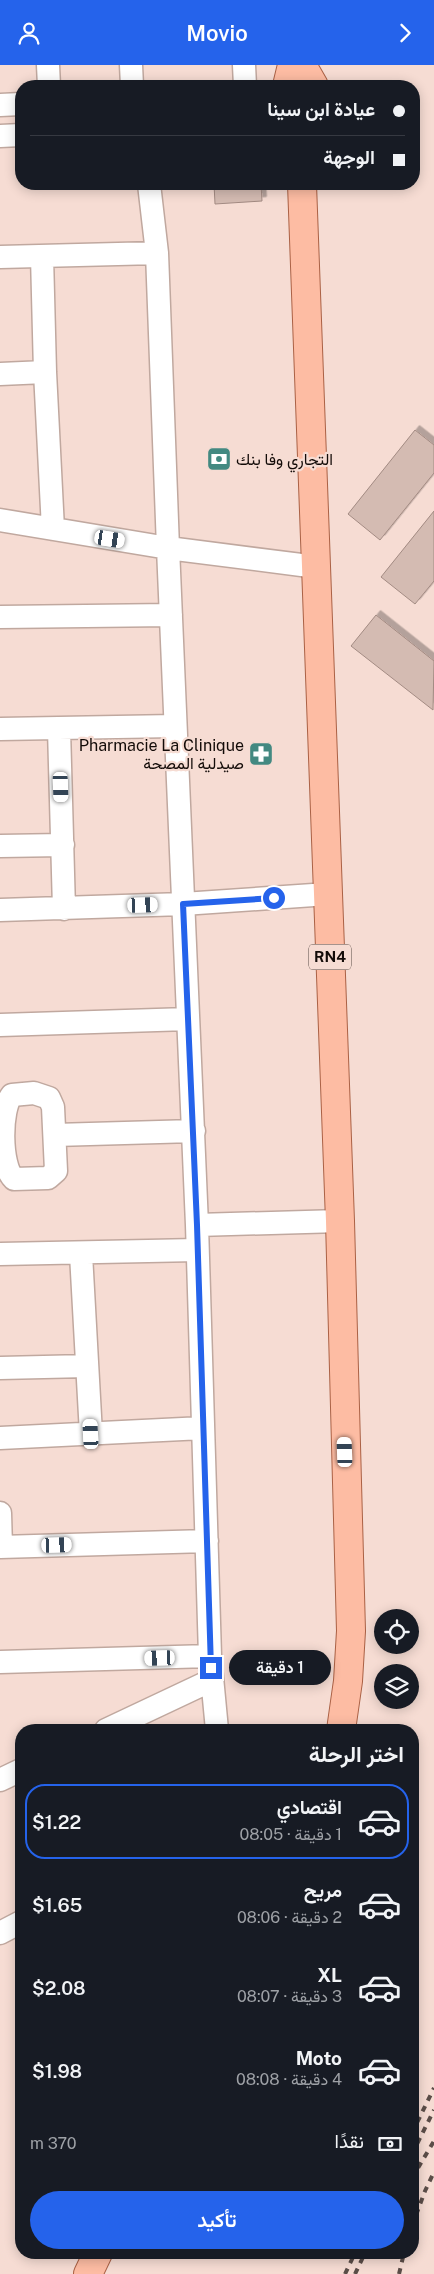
<!DOCTYPE html>
<html lang="ar">
<head>
<meta charset="utf-8">
<style>
  :root { --surface:#171b24; --page:#242831; --text:#f1f3f6; --muted:#9ea1a6; --line:#363941; --accent:#2563eb }
  body { margin:0; font-family:"Public Sans",Vazirmatn,sans-serif; background:var(--page); color:var(--text); direction:rtl; height:100vh; display:flex; flex-direction:column; font-size:19px; white-space:nowrap }
  * { box-sizing:border-box; margin:0 }
  p { font-size:16px; color:var(--muted) }
  .icon { flex:none; width:28px; height:28px; fill:none; stroke:currentColor; stroke-width:2; stroke-linecap:round; stroke-linejoin:round }
  .map { position:relative; flex:1; overflow:hidden; direction:ltr }
  .sheet { position:absolute; left:15px; top:1659px; width:404px; height:535px; display:flex; flex-direction:column; background:var(--surface); border-radius:20px; box-shadow:0 2px 12px #0003; direction:rtl }
  .sheet>* { flex:none }
  .hud { position:absolute; left:15px; top:15px; width:405px; height:110px; border-radius:20px; box-shadow:0 2px 12px #0003; direction:rtl; display:grid; align-content:center; height:110px; padding:0 15px; background:var(--surface) }
  .tools { position:absolute; left:374px; top:1544px; display:grid; gap:10px }
  .tools a { display:grid; place-items:center; width:45px; height:45px; border-radius:50%; background:var(--surface); box-shadow:0 2px 12px #0003; font-size:25px }
  .end { position:absolute; width:22px; height:22px; margin:-11px; border:6px solid #2563eb; background:#fff; box-shadow:0 0 0 2px #fff }
  .from { border-radius:50% }
  .bubble { position:absolute; height:35px; border-radius:18px; background:var(--surface); box-shadow:0 2px 12px #0003; font-size:16px; font-weight:600; line-height:35px; text-align:center; direction:rtl }
  .car { position:absolute; width:15px; height:30px; margin:-15px -8px; border-radius:6px; box-shadow:0 0 4px 1px #0007; background:linear-gradient(#fff 24%,#345 0 40%,#fff 0 76%,#345 0 86%,#fff 0) }
  .hud b { display:flex; align-items:center; gap:18px; height:48px; font-size:19px }
  .hud b+b { border-top:1px solid var(--line) }
  .hud i { width:12px; height:12px; background:var(--text) }
  ul { padding:0; list-style:none }
  li { display:flex; align-items:center; gap:15px; height:75px; margin:0 10px 8px; padding:0 5px; border:2px solid transparent; border-radius:20px }
  li div { flex:1 }
  li b { display:block; font-size:19px }
  li em { font-style:normal; font-weight:600 }
  li.on { border-color:var(--accent) }
  li>.icon { width:45px; height:45px; stroke-width:1.5 }
  h2 { padding:0 15px; font-size:22px; line-height:60px }
  .pay { display:flex; align-items:center; gap:12px; height:55px; padding:0 15px; font-size:19px }
  .pay p { margin-inline-start:auto }
  .cta { display:flex; gap:10px; margin-top:auto; padding:10px 15px }
  .cta a { flex:1; height:58px; border-radius:30px; background:var(--accent); color:#fff; font-size:20px; font-weight:600; line-height:58px; text-align:center }
  header { display:flex; justify-content:space-between; align-items:center; height:65px; padding:0 15px; background:var(--accent); color:#fff; font-size:22px; font-weight:600 }
  .map>svg:first-child { display:block }
</style>
</head>
<body>
<header><svg class="icon" aria-label="forward" viewBox="0 0 24 24"><path d="M9 5l7 7-7 7"/></svg>Movio<svg class="icon" aria-label="person" viewBox="0 0 24 24"><circle cx="12" cy="8" r="4"/><path d="M4 21q1-7 8-7t8 7"/></svg></header>
<div class="map">
<svg width="434" height="2209" viewBox="0 0 434 2209">
  <defs>
    <filter id="shadow"><feDropShadow dx="4.5" dy="-4.5" stdDeviation="0" flood-color="#0004"/></filter>
  </defs>
  <rect width="100%" height="100%" fill="#f6dcd3"/>
  <path fill="#d4bbb2" stroke="#a38b83" filter="url(#shadow)" d="M214,119H261L262,136L215,139Z
    M415,365L434,380V408L380,475L348,449Z
    M434,446V516L415,539L381,512Z
    M376,550L434,596L433,645L351,581Z"/>
  <g fill="none" stroke-linecap="round" stroke-linejoin="round">
    <defs>
      <path id="minor" d="M48,0L49,21
        M131,0L132,21
        M244,0L245,21
        M0,40L21,39
        M0,71L21,70
        M149,119L157,188L168,483L197,1160L210,1591L217,1665
        M42,191L45,307L53,464
        M0,192L157,188
        M0,309L45,307
        M0,455L168,483L317,502
        M0,552L171,550
        M0,664L175,661
        M59,664L64,844
        M0,781L63,780
        M0,845L183,839L328,829
        M0,960L188,954
        M34,1028L49,1033L53,1042L56,1106L48,1113L14,1114C0,1101 0,1044 12,1030Z
        M55,1070L194,1066
        M197,1160L340,1156
        M0,1189L197,1185
        M81,1189L91,1369
        M0,1303L87,1301
        M0,1373L203,1363
        M0,1448L1,1482
        M0,1482L207,1476
        M0,1597L210,1591
        M106,1665L212,1615
        M0,1715L21,1705
        M0,1868L21,1857"/>
      <path id="major" d="M302,0L314,21
        M287,21L292,0
        M302,119L340,1156L351,1566L348,1616L341,1665
        M88,2209L98,2188"/>
    </defs>
    <use href="#minor" stroke="#c0a89f" stroke-width="25"/>
    <use href="#major" stroke="#aa6145" stroke-width="30"/>
    <use href="#minor" stroke="#fff" stroke-width="22"/>
    <use href="#major" stroke="#fdbca3" stroke-width="28"/>
    <path stroke="#5b4d48" stroke-width="4" stroke-dasharray="6 6" stroke-linecap="butt" d="M412,2068L434,2023
      M412,2089L434,2045
      M412,2113L434,2076
      M412,2161L425,2126L434,2107
      M345,2209L355,2188
      M355,2209L365,2188
      M399,2209L404,2188"/>
  </g>
  <g fill="none" stroke-linecap="round" stroke-linejoin="round">
    <path stroke="#2563eb" stroke-width="6" d="M211,1603L197,1160L183,839L274,833"/>
  </g>
  <defs>
    <symbol id="bank-square" viewBox="-11 -11 22 22"><rect x="-9" y="-9" width="18" height="18" rx="4" fill="#438981" stroke="#f6dcd3"/><path d="M-6-4H6V4H-6ZM0-2.3a2.3 2.3 0 1 0 0 4.6a2.3 2.3 0 1 0 0-4.6Z" fill="#fff"/></symbol>
    <symbol id="pharmacy-square" viewBox="-11 -11 22 22"><rect x="-9" y="-9" width="18" height="18" rx="4" fill="#438981" stroke="#f6dcd3"/><path d="M-2-6h4v4h4v4h-4v4h-4v-4h-4v-4h4Z" fill="#fff"/></symbol>
  </defs>
  <g fill-rule="evenodd">
    <use href="#bank-square" x="205" y="380" width="28" height="28"/>
    <use href="#pharmacy-square" x="247" y="675" width="28" height="28"/>
  </g>
  <g text-anchor="middle" stroke-width="4.5" stroke-linejoin="round" paint-order="stroke">
    <rect fill="#f6dcd3" stroke="#574a45" stroke-width="1" x="309" y="879.5" width="42" height="25" rx="4"/>
    <g font-size="15" font-weight="bold" fill="#130b08">
      <text x="330" y="897">RN4</text>
    </g>
    <g font-size="16" fill="#130b08" stroke="#f6dcd3" text-anchor="start">
      <text x="236" y="400">التجاري وفا بنك</text>
      <text x="244" y="686" text-anchor="end">Pharmacie La Clinique<tspan x="244" dy="18">صيدلية المصحة</tspan></text>
    </g>
  </g>
</svg>
<div class="tools">
<a><svg class="icon" aria-label="locate" viewBox="0 0 24 24"><circle cx="12" cy="12" r="6"/><path d="M12 2v4M12 18v4M2 12h4M18 12h4"/></svg></a>
<a><svg class="icon" aria-label="layers" viewBox="0 0 24 24"><path d="M12 4l9 5-9 5-9-5zM3 14l9 5 9-5"/></svg></a>
</div>
<i class="end from" style="left:274px;top:833px"></i>
<i class="end" style="left:211px;top:1603px"></i>
<div class="bubble" style="left:229px;top:1585px;width:102px">1 دقيقة</div>
<i class="car" style="left:110px;top:474px;rotate:99deg"></i>
<i class="car" style="left:61px;top:722px;rotate:178deg"></i>
<i class="car" style="left:143px;top:840px;rotate:88deg"></i>
<i class="car" style="left:91px;top:1369px;rotate:357deg"></i>
<i class="car" style="left:345px;top:1387px;rotate:358deg"></i>
<i class="car" style="left:57px;top:1480px;rotate:88deg"></i>
<i class="car" style="left:160px;top:1593px;rotate:268deg"></i>
<div class="hud">
<b><i class="from"></i>عيادة ابن سينا</b>
<b><i></i>الوجهة</b>
</div>
<section class="sheet">
<h2>اختر الرحلة</h2>
<ul>
<li class="on"><svg class="icon" aria-label="car" viewBox="0 0 24 24"><path d="M5 17H2v-5l4-1 3-4h7l3 4 3 1v5h-3M9 17h6M6 11h13"/><circle cx="7" cy="17" r="2"/><circle cx="17" cy="17" r="2"/></svg><div><b>اقتصادي</b><p>1 دقيقة · 08:05</p></div><em>$1.22</em></li>
<li><svg class="icon" aria-label="car" viewBox="0 0 24 24"><path d="M5 17H2v-5l4-1 3-4h7l3 4 3 1v5h-3M9 17h6M6 11h13"/><circle cx="7" cy="17" r="2"/><circle cx="17" cy="17" r="2"/></svg><div><b>مريح</b><p>2 دقيقة · 08:06</p></div><em>$1.65</em></li>
<li><svg class="icon" aria-label="car" viewBox="0 0 24 24"><path d="M5 17H2v-5l4-1 3-4h7l3 4 3 1v5h-3M9 17h6M6 11h13"/><circle cx="7" cy="17" r="2"/><circle cx="17" cy="17" r="2"/></svg><div><b>XL</b><p>3 دقيقة · 08:07</p></div><em>$2.08</em></li>
<li><svg class="icon" aria-label="car" viewBox="0 0 24 24"><path d="M5 17H2v-5l4-1 3-4h7l3 4 3 1v5h-3M9 17h6M6 11h13"/><circle cx="7" cy="17" r="2"/><circle cx="17" cy="17" r="2"/></svg><div><b>Moto</b><p>4 دقيقة · 08:08</p></div><em>$1.98</em></li>
</ul>
<div class="pay"><svg class="icon" aria-label="cash" viewBox="0 0 24 24"><path d="M3 7h18v10H3z"/><circle cx="12" cy="12" r="2"/></svg>نقدًا<p>370 m</p></div>
<div class="cta"><a>تأكيد</a></div>
</section>
</div>
</body>
</html>
